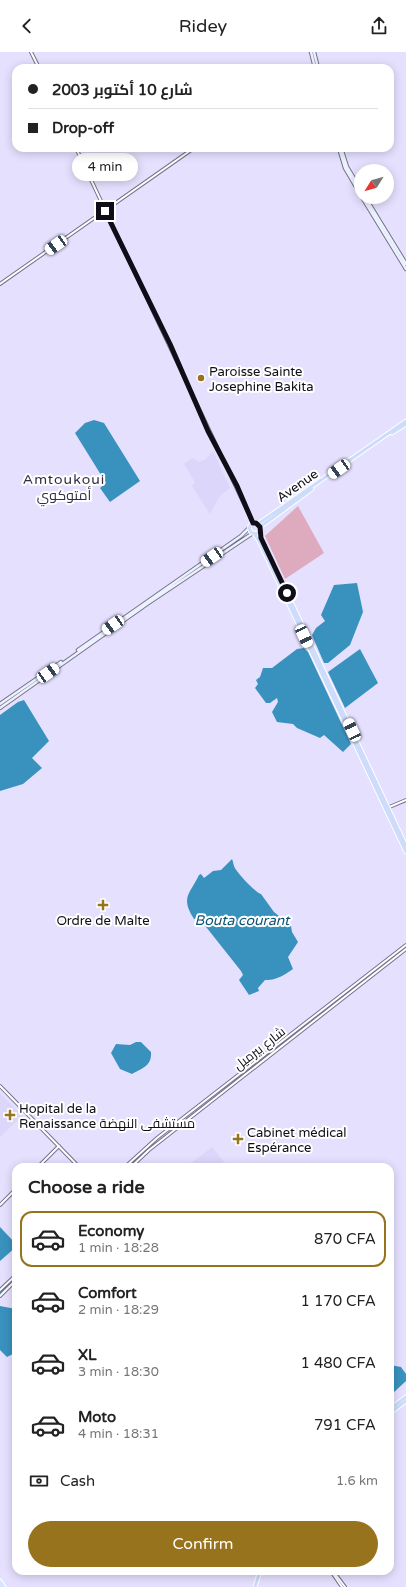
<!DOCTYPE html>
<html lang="en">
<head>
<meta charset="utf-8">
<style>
  :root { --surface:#fff; --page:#f2f2f2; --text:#222; --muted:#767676; --line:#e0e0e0; --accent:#96731c }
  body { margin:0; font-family:"Varela Round",Cairo,sans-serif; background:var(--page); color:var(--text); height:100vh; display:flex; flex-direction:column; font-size:15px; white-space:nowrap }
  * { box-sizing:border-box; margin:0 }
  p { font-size:13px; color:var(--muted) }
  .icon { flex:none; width:22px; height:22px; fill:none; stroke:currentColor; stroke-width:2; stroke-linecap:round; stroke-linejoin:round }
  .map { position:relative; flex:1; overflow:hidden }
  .drawer { position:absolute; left:12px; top:1111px; width:382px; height:412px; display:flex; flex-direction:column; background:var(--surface); border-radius:12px; box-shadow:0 2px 10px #0003 }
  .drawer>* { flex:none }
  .guide { position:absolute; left:12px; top:12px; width:382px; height:88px; border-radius:12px; box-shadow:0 2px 10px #0003; display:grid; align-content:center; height:88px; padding:0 16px; background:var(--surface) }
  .needle { width:26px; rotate:233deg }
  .controls { position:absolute; left:354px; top:112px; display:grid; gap:8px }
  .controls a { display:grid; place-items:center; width:40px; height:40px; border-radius:50%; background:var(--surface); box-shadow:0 2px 10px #0003; font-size:20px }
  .end { position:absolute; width:18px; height:18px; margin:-9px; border:5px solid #0f0d17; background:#fff; box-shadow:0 0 0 2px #fff }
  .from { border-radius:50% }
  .bubble { position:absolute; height:28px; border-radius:14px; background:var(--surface); box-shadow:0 2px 10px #0003; font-size:13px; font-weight:600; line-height:28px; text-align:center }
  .car { position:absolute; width:12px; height:24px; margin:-12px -6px; border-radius:5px; box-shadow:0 0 3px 1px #0007; background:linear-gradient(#fff 24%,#345 0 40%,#fff 0 76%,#345 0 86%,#fff 0) }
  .guide b { display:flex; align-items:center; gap:14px; height:38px; font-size:15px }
  .guide b+b { border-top:1px solid var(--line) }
  .guide i { width:10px; height:10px; background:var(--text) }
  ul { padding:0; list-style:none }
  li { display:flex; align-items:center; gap:12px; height:56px; margin:0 8px 6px; padding:0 8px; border:2px solid transparent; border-radius:12px }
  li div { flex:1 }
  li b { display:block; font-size:15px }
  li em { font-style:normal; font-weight:600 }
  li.selected { border-color:var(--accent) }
  li>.icon { width:36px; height:36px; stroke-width:1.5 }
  h2 { padding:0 16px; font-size:18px; line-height:48px }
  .pay { display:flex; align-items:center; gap:10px; height:44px; padding:0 16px; font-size:15px }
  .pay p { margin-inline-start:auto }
  .primary-button { display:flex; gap:8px; margin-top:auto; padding:8px 16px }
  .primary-button a { flex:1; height:46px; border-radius:24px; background:var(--accent); color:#fff; font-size:16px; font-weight:600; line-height:46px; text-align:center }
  header { display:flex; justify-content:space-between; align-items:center; height:52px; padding:0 16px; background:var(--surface); font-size:18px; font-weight:600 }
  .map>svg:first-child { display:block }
</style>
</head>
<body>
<header><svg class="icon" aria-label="back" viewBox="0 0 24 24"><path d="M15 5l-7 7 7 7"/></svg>Ridey<svg class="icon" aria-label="share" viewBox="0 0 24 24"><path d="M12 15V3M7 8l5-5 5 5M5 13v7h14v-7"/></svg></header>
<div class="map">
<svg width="406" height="1535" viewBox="0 0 406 1535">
  <rect width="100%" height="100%" fill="#e5e0fe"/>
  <path fill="#dcd6fb" d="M213,399L230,436L219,445L210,462L192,434L195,430L184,412L192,406L199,410L206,407Z
    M0,1041L22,1064L0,1085Z
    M212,1095L228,1115H186Z"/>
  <path fill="#deaabe" d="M298,454L324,501L285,527L265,484Z"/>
  <path fill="#3892bd" d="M94,368L104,371L140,429L110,450L100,436L106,431L75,381L85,371Z
    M357,531L363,560L361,565L350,593L328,611H324L312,583L316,576L325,569L321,563L334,533Z
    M304,596L308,600L351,692L343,700L324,683L320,686L297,676L293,672L277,670L272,660L278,650L277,646L270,651H266L255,636L258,632L256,628L260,625L263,616H272L297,597Z
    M360,597L378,631L345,656L328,620Z
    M24,648L49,689L32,706L42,716L23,732L0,739V663L18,650Z
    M232,807C233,809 233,811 234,814C236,820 255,840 261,842L274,860L291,874L292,880L298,890L288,905L293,917C285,923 274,929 265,928L258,936L259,939L249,943L239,928L243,923L241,919L199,866L194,867C180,845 190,842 199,823L201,822L204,826L213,819L221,818Z
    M136,990H141L151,1000C152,1014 142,1016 132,1022L120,1017L111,1001L116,992L130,993Z
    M0,1175L16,1192V1195L0,1209Z
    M0,1254L16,1257V1304L13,1302L7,1305L0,1298Z
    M390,1313L401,1315L406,1322V1329L392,1342L390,1340L392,1324Z"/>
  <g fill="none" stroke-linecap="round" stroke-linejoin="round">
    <path stroke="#3892bd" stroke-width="1" d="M128,1115L144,1100L406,895
      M0,1241L16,1225"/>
    <defs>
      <path id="tertiary" d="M31,0L39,16
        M76,96L253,471
        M0,232L194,96
        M387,756L406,748
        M0,1034L79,1115
        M38,1115L59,1094
        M125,1115L157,1086L406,893
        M131,1115L149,1098L406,897
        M0,1153L16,1137
        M0,1238L16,1223
        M0,1244L16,1228
        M331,1519L342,1535
        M333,1519L345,1535"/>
      <path id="secondary" d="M311,0L315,16
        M314,0L318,16
        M339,96L345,116L361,143
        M341,96L347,115L361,138
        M362,145L406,217
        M365,145L406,212
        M78,598L241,484L250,475
        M0,652L61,610
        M0,656L147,552L253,481"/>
      <path id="primary" d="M0,1529L4,1535
        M0,1533L2,1535"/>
      <path id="trunk" d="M392,381L406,372
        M249.5 476a5.5 5.5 0 1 1 11 0a5.5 5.5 0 1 1-11 0Z
        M258,472L406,369
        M260,475L312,437
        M260,479L263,490L406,794
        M254,481L259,489L406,800
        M390,1357L406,1345
        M390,1361L406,1349
        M255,1535L260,1519"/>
    </defs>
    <use href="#tertiary" stroke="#76718c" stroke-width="4"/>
    <use href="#secondary" stroke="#76718c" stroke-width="4.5"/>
    <use href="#primary" stroke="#fff" stroke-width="5"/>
    <use href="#trunk" stroke="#fff" stroke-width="5"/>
    <use href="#tertiary" stroke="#fff" stroke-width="2"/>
    <use href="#secondary" stroke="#ecf2fd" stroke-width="2.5"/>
    <use href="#primary" stroke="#d9e5fb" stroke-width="3"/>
    <use href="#trunk" stroke="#ccdcfa" stroke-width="3"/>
  </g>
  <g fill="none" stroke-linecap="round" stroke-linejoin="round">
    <path stroke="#0f0d17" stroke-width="5" d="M105,159L170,292L208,379L237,434L253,471H256L260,475L261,486L287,541"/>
  </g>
  <g fill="#96731c" stroke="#fff" stroke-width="1.5">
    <circle cx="201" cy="326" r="4"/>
    <path d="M101 847h4v4h4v4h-4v4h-4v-4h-4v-4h4z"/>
    <path d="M8 1057h4v4h4v4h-4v4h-4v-4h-4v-4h4z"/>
    <path d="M236 1081h4v4h4v4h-4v4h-4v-4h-4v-4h4z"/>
  </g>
  <g text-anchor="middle" stroke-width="4" stroke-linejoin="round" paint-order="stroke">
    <g font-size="13" fill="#0f0d17" stroke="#fff" text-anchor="start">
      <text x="209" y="324">Paroisse Sainte<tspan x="209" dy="15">Josephine Bakita</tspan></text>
      <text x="103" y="873" text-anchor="middle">Ordre de Malte</text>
      <text x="19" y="1061">Hopital de la<tspan x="19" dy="15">Renaissance مستشفى النهضة</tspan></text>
      <text x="247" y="1085">Cabinet médical<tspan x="247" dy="15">Espérance</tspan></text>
    </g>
    <g font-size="13" fill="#0f0d17" stroke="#fff">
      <text transform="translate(297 433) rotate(-35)" y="5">Avenue</text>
      <text transform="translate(259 996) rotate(-38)" y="5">شارع بيرميل</text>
    </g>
    <g font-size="14" letter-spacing="1" fill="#312c43" stroke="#fff">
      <text x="64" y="432">Amtoukoui<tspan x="64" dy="16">أمتوكوي</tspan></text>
    </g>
    <g font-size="14" font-style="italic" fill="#0c5472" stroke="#fff">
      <text x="242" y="873">Bouta courant</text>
    </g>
  </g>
</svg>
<div class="controls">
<a><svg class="needle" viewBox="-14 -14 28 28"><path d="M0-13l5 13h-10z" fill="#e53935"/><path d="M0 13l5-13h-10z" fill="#767676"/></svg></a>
</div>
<i class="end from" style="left:287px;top:541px"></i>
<i class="end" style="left:105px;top:159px"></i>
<div class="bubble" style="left:72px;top:101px;width:66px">4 min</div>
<i class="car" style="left:56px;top:193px;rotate:235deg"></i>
<i class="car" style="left:339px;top:417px;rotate:235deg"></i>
<i class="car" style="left:212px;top:505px;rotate:235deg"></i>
<i class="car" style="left:113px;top:573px;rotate:235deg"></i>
<i class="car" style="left:304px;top:584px;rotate:155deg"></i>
<i class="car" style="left:48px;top:621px;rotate:55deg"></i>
<i class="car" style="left:352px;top:678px;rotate:335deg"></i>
<div class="guide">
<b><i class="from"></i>شارع 10 أكتوبر 2003</b>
<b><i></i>Drop-off</b>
</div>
<section class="drawer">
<h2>Choose a ride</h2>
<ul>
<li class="selected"><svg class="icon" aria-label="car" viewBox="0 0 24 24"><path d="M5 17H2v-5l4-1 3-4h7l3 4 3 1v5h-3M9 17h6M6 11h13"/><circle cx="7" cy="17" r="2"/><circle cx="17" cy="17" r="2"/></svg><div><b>Economy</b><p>1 min · 18:28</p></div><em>870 CFA</em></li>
<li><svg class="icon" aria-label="car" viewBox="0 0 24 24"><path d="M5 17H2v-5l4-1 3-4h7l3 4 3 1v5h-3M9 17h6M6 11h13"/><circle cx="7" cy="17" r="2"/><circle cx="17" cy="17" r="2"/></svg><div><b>Comfort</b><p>2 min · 18:29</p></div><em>1 170 CFA</em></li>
<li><svg class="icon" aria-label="car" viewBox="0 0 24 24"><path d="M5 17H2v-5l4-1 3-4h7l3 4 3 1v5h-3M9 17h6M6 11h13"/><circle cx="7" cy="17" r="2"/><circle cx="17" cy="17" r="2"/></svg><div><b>XL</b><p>3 min · 18:30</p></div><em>1 480 CFA</em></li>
<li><svg class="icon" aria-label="car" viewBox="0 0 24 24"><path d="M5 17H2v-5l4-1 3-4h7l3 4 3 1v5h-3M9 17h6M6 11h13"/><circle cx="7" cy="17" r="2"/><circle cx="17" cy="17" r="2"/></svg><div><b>Moto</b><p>4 min · 18:31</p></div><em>791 CFA</em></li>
</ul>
<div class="pay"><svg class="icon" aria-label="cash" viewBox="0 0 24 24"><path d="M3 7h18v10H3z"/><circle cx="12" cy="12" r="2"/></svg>Cash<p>1.6 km</p></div>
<div class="primary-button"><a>Confirm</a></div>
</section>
</div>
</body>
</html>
